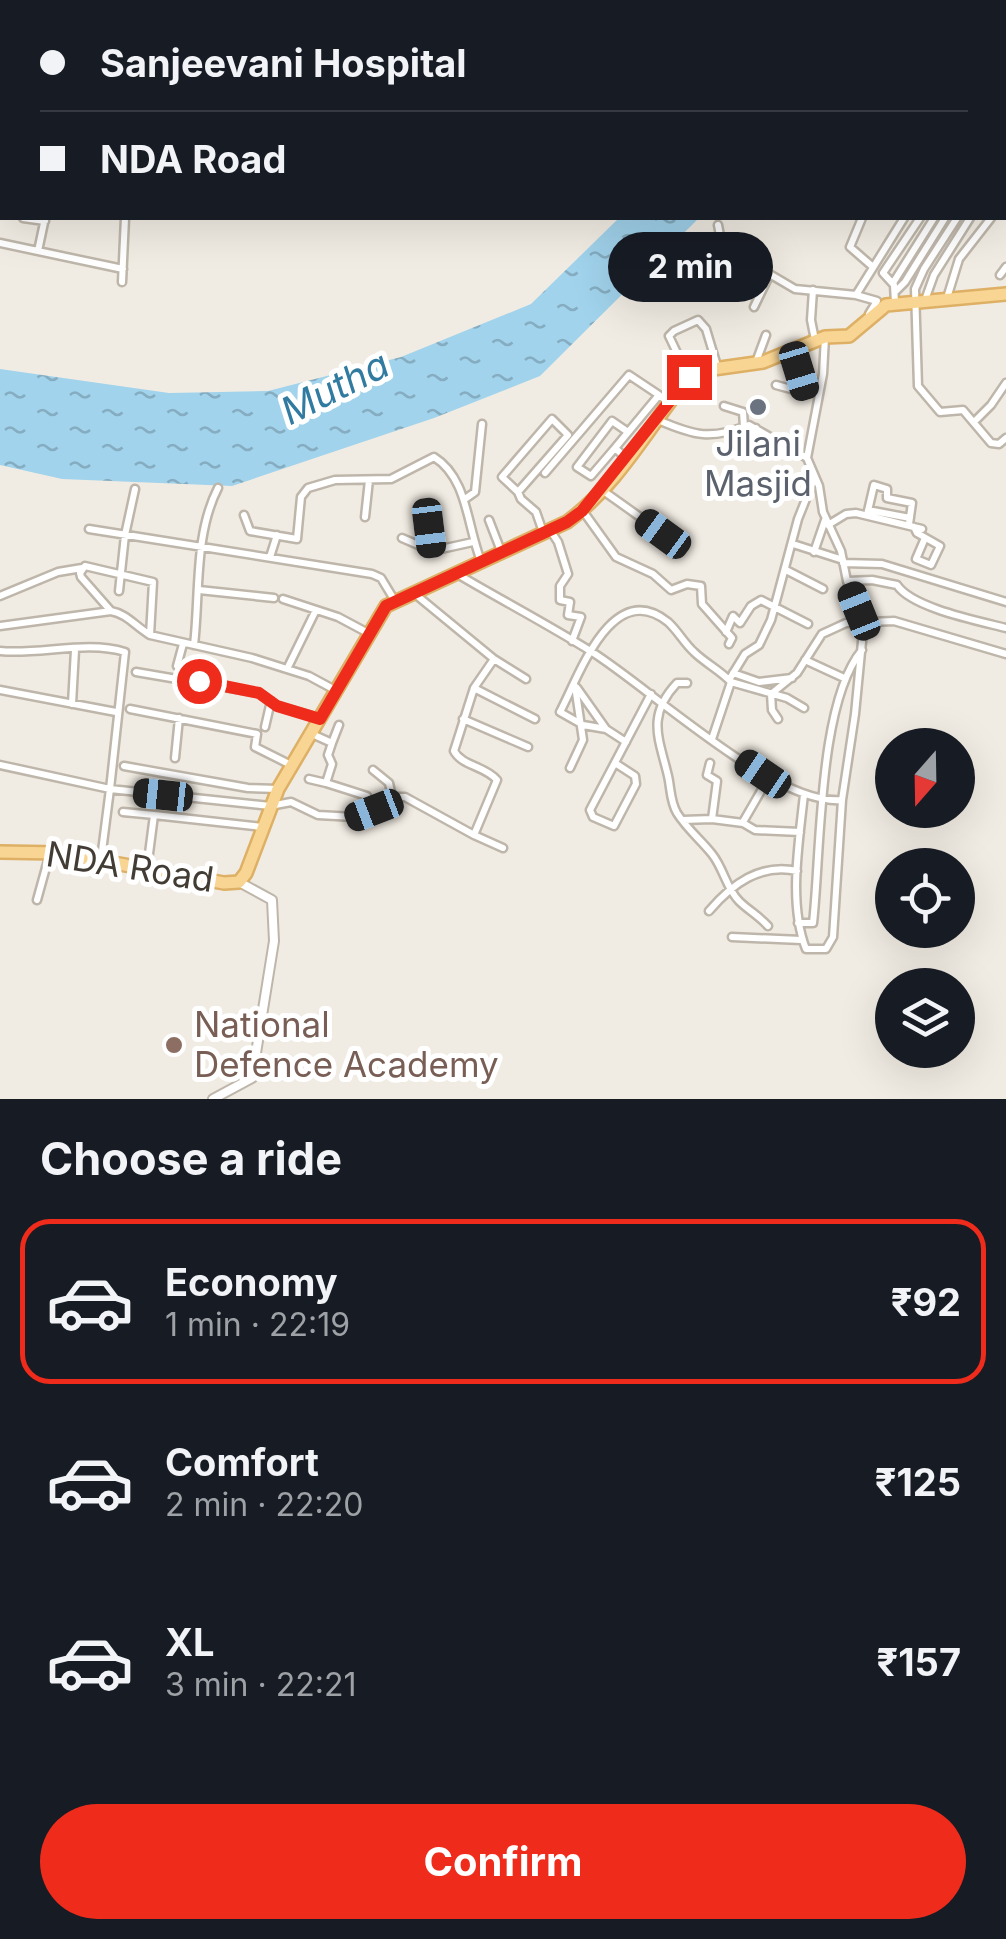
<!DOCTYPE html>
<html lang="en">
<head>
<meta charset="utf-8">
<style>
  :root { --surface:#171b24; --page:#242831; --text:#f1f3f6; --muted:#9ea1a6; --line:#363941; --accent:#ef2c1c }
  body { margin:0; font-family:Inter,sans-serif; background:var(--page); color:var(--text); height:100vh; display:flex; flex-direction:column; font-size:38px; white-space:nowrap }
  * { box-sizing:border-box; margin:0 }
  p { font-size:32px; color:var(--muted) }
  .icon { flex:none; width:55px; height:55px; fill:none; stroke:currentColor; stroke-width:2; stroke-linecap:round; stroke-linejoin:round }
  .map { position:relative; height:1099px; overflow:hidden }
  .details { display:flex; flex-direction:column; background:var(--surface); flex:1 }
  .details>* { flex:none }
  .banner { position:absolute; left:0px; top:0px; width:1008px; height:220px; box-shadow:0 10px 40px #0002; display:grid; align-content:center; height:220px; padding:0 40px; background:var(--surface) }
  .needle { width:65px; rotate:200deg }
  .tools { position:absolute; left:875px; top:728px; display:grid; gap:20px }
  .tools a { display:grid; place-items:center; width:100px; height:100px; border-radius:50%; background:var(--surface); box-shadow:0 10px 40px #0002; font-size:50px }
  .end { position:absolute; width:45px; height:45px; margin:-22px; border:12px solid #ef2c1c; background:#fff; box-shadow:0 0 0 5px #fff }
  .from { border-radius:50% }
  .bubble { position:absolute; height:70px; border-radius:35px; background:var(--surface); box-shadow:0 10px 40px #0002; font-size:32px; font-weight:700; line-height:70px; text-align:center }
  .car { position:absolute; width:30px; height:60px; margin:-30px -15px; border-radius:12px; box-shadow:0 0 8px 2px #0007; background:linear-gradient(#222 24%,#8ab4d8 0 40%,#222 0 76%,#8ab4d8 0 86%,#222 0) }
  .banner b { display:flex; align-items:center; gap:35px; height:95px; font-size:38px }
  .banner b+b { border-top:2px solid var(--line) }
  .banner i { width:25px; height:25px; background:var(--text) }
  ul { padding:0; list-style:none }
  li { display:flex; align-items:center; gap:30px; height:165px; margin:0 20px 15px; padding:0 20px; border:5px solid transparent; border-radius:30px }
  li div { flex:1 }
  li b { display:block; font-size:38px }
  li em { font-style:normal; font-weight:700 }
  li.current { border-color:var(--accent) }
  li>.icon { width:90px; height:90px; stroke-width:1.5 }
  h2 { padding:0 40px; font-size:45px; line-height:120px }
  .cta { display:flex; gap:20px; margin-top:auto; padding:20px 40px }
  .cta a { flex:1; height:115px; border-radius:60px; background:var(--accent); color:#fff; font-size:40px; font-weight:700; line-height:115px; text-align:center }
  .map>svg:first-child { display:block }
</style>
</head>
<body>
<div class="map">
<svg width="1006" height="1099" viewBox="0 0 1006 1099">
  <defs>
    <pattern id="water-ripples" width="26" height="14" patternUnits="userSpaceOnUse" patternTransform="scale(2.5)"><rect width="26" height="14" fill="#a1d3ec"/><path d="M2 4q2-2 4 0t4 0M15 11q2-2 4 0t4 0" fill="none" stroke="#85acc0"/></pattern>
  </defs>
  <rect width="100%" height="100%" fill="#f1ece3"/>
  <path fill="url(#water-ripples)" d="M619,218H699L540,376L434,418L232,486L62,479L0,465V369L169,393L268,391L401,357L531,304Z"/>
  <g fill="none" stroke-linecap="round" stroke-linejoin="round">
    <defs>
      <path id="minor" d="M622,0L625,2
        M15,2V0
        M64,2V0
        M141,2V0
        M271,2V0
        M459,2V0
        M672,2L674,0
        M0,82H2
        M1005,95L1006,96
        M0,112H2
        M0,161H2
        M1005,165L1006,163
        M1005,199L1006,198
        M0,213L2,214
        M23,218L45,221
        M862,218L850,247L873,267
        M957,218L924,269L915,289L918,386L940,412L963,410L991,443L999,444L1006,438
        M718,225L722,246L795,289L856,295L904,218
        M0,243L123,269
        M38,251L45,218
        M1000,275L1006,267
        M122,282L125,218
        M893,283L934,218
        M813,290L811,320L815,340
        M896,291L905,282L945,218
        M856,295L877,301L869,314
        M947,298L959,259L991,218
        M925,300L934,275L970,218
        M895,303L894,285L883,273L920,218
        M754,307L769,276
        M793,351L806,392
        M756,362L766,335
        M688,376L669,336L674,331L698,320L706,329L718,369
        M776,385L802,392L817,390
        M724,406L743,412L744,427
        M658,420C695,436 711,440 749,425L807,458L819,486L823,512L841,551L847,581L864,621L855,714L842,800L833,937L826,949H806C788,903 799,843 804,794
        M974,422L991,405L1006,383
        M749,445L756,428
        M615,448L591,476L577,467L612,421L628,432
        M807,458L823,374L825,337
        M627,459L615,448L659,395L669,403
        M545,473L629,375L659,395
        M602,490L682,547
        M518,492L502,477L552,419L568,435L518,492L521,499L536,512L543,532
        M465,499L475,492L482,424
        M426,506L432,551
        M868,510L910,518
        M583,511L616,557L653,574L671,590L687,584L701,586L702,604L732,638L729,644
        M244,515L250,531L297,539L301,497L308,488L335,480L391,479L434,457C468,478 467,527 481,561
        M867,515L874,485L887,489V498L912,503L909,524
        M365,517L369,480
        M489,520L501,551
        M828,525L846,514L856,513L922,529
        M914,527L917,533L940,546L931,565L916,559L925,538
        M89,529L372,574L381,578L395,601
        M550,530L558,542L568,574L560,586V600L570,602L568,615L581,617L572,641
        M402,538L432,551L473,542
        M793,544L843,560
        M814,552L825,520
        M270,557L277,535
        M843,563L882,564L1006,602
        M786,570L823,589
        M459,575C503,601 549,625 592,652C651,689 775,806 842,800
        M848,581L872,580L897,585C912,608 979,621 1006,628
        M199,590L274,598
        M119,591L125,535L135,489
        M0,596L58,572L82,568
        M283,599L338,617L368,633
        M110,610L81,577L80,573L85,566L153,582L150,635
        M0,626L111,611C127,614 135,626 150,635L252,658L309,676L335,690
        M726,632L733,616L740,623L751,606L761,600L808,624
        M194,645C200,594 194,535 218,488
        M0,651C40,655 87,640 125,652L110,789L270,806L291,802L318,815L354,817L392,797H405L474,835L497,780C485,766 462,766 454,751L474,688L494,659L415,594
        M494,659L526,679
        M805,660L844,678
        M177,666L183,644
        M287,669L316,610
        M136,672L259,693L277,706L319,718
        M733,673L759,682L792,678
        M729,680L745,654L759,645L771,620L798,519L814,479
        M687,683H677C646,716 659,738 668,776C671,789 670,801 677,813C687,829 701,840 712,854C724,869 726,888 739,901C748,910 759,916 768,926
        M474,688L535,719
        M577,688L606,729L626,742
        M0,690L116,712
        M72,704L75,650
        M130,709L257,734L255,747L291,765
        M463,719L528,747
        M778,719L772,710L771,694L797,673L822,634L846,623L894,621L1006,654
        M265,727L271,701
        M606,729L583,725L560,712C579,676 612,577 668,622C678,631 684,643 694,652C705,663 720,670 731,682
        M312,734L332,743L339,725
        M712,739L731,682L787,698L804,708
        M332,743L328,755L332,764L326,783L367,796
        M175,758L179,718
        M615,763L635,776L636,784L614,826L593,817L590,810L651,694
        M710,763L707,775L717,781L712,819
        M0,765L110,789L101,859
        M124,766L248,788L278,789
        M570,768L583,740L575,686
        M373,770L389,783L392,797
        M309,779L326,783
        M123,812L154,815
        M683,820L712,819L743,823L755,830L800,832
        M743,822L769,777
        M474,835L503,848
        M147,869L154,815L262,827
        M37,900L50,853
        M709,911C732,884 760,863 797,871
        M798,923H813C821,853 818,703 862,650
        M732,937L801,940"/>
      <path id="tertiary" d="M213,1099L252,1078L274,941L272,900L239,882"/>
      <path id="primary" d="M0,852L59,853L224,883L239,882L246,873L278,789L386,606L567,522C618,485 649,426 689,377L699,371L763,362L825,337L849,336L886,305L1006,294"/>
    </defs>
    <use href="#minor" stroke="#beb6aa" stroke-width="11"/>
    <use href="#tertiary" stroke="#beb6aa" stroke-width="12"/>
    <use href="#primary" stroke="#ddb065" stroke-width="16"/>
    <use href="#minor" stroke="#fff" stroke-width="6"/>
    <use href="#tertiary" stroke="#fff" stroke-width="8"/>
    <use href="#primary" stroke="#f9d594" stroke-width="11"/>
  </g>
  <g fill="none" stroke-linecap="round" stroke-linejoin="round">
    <path stroke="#ef2c1c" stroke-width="12" d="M199,681L259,693L277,706L320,719L386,606L567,522L582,511L689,377"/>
  </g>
  <circle fill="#6b7280" stroke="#fff" stroke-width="4" cx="758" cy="407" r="10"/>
  <circle fill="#8d6e63" stroke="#fff" stroke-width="4" cx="174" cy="1045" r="10"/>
  <g text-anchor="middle" stroke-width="10" stroke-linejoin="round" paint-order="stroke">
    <g font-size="35" fill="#5b616d" stroke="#fff">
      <text x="758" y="456">Jilani<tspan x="758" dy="40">Masjid</tspan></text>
    </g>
    <g font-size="35" fill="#423c34" stroke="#fff">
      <text transform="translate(130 867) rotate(9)" y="12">NDA Road</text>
    </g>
    <g font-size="35" fill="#785e54" stroke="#fff" text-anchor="start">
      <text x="194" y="1037">National<tspan x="194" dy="40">Defence Academy</tspan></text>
    </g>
    <g font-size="38" font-style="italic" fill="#317aa0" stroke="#fff">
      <text transform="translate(335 388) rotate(-27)" y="13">Mutha</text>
    </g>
  </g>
</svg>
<div class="tools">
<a><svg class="needle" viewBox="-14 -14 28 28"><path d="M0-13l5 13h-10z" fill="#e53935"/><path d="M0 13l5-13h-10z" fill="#9ea1a6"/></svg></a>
<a><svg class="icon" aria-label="locate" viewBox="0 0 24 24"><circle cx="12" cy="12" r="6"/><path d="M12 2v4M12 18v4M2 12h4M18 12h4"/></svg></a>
<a><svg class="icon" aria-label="layers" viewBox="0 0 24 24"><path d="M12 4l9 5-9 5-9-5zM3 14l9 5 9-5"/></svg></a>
</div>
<i class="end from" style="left:199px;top:681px"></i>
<i class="end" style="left:689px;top:377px"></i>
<div class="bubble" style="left:608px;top:232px;width:165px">2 min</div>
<i class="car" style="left:799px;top:371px;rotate:163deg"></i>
<i class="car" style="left:429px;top:528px;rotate:173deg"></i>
<i class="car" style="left:663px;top:534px;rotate:306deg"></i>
<i class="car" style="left:859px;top:611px;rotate:338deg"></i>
<i class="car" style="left:763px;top:774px;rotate:304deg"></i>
<i class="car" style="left:163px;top:795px;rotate:276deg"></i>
<i class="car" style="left:374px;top:810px;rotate:249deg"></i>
<div class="banner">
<b><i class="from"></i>Sanjeevani Hospital</b>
<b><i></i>NDA Road</b>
</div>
</div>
<section class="details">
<h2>Choose a ride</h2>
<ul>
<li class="current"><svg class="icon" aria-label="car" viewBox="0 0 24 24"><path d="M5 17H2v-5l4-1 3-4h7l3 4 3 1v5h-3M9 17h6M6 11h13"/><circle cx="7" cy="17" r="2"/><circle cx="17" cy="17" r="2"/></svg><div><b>Economy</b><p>1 min · 22:19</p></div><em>₹92</em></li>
<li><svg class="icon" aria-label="car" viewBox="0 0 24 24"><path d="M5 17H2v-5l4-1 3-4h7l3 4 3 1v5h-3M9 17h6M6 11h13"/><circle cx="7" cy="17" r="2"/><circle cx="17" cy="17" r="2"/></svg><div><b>Comfort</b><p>2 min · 22:20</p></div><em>₹125</em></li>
<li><svg class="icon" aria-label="car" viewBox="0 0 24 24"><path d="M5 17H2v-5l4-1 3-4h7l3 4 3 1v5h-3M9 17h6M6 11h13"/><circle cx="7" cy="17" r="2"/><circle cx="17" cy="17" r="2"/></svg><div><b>XL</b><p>3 min · 22:21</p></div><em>₹157</em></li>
</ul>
<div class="cta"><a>Confirm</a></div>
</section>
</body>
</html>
